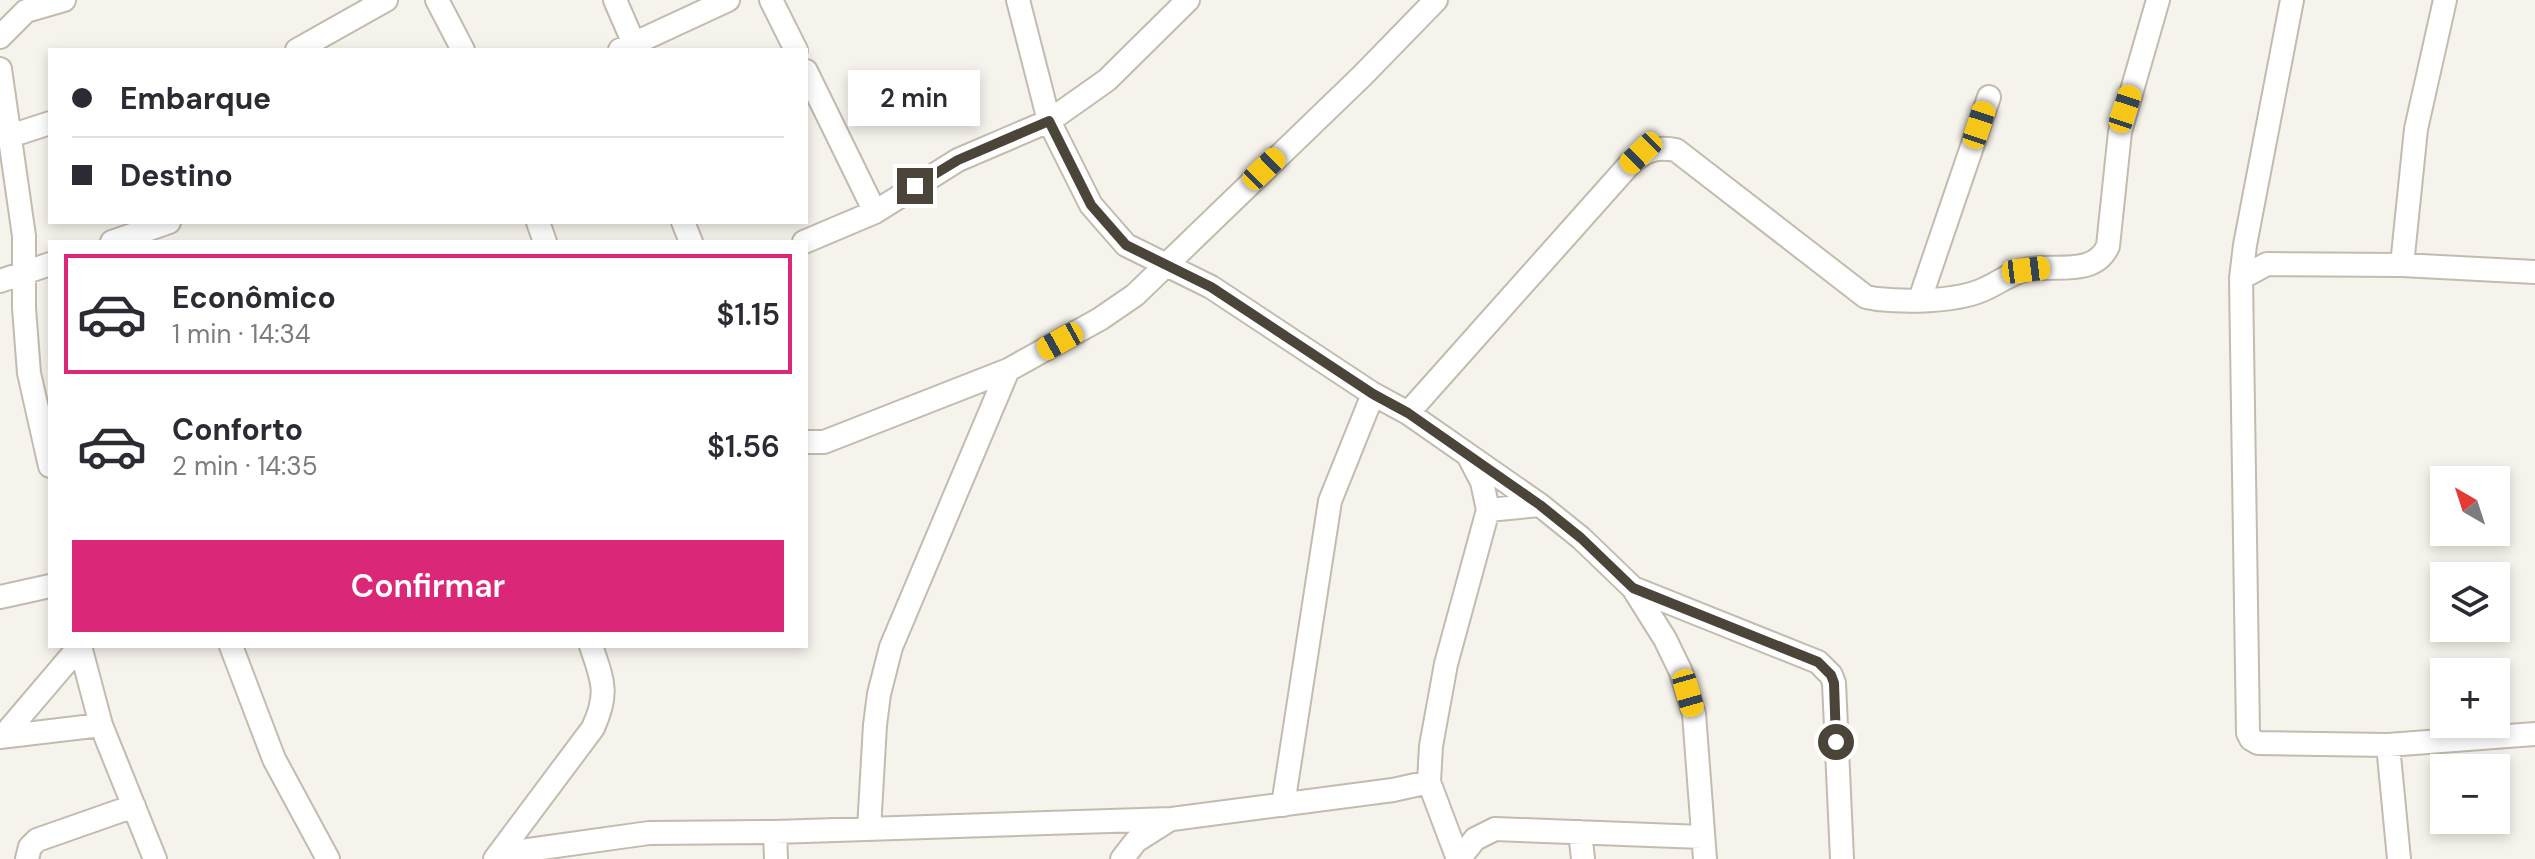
<!DOCTYPE html>
<html lang="pt">
<head>
<meta charset="utf-8">
<style>
  :root { --surface:#fff; --page:#f2f2f3; --text:#2b2b33; --muted:#7c7c81; --line:#e1e1e2; --accent:#db2777 }
  body { margin:0; font-family:"DM Sans",sans-serif; background:var(--page); color:var(--text); height:100vh; display:flex; flex-direction:column; font-size:30px; white-space:nowrap }
  * { box-sizing:border-box; margin:0 }
  p { font-size:26px; color:var(--muted) }
  .icon { flex:none; width:44px; height:44px; fill:none; stroke:currentColor; stroke-width:2; stroke-linecap:round; stroke-linejoin:round }
  .map { position:relative; flex:1; overflow:hidden }
  .sheet { position:absolute; left:48px; top:240px; width:760px; height:408px; display:flex; flex-direction:column; background:var(--surface); border-radius:0px; box-shadow:0 4px 12px #0003 }
  .sheet>* { flex:none }
  .top-card { position:absolute; left:48px; top:48px; width:760px; height:176px; border-radius:0px; box-shadow:0 4px 12px #0003; display:grid; align-content:center; height:176px; padding:0 24px; background:var(--surface) }
  .needle { width:52px; rotate:321deg }
  .tools { position:absolute; left:2430px; top:466px; display:grid; gap:16px }
  .tools a { display:grid; place-items:center; width:80px; height:80px; border-radius:0px; background:var(--surface); box-shadow:0 4px 12px #0003; font-size:40px }
  .end { position:absolute; width:36px; height:36px; margin:-18px; border:10px solid #4b4439; background:#fff; box-shadow:0 0 0 4px #fff }
  .from { border-radius:50% }
  .bubble { position:absolute; height:56px; border-radius:0px; background:var(--surface); box-shadow:0 4px 12px #0003; font-size:26px; font-weight:600; line-height:56px; text-align:center }
  .car { position:absolute; width:24px; height:48px; margin:-24px -12px; border-radius:10px; box-shadow:0 0 6px 2px #0007; background:linear-gradient(#f5c518 24%,#345 0 40%,#f5c518 0 76%,#345 0 86%,#f5c518 0) }
  .top-card b { display:flex; align-items:center; gap:28px; height:76px; font-size:30px }
  .top-card b+b { border-top:2px solid var(--line) }
  .top-card i { width:20px; height:20px; background:var(--text) }
  ul { padding:14px 0 0; list-style:none }
  li { display:flex; align-items:center; gap:24px; height:120px; margin:0 16px 12px; padding:0 8px; border:4px solid transparent; border-radius:0px }
  li div { flex:1 }
  li b { display:block; font-size:30px }
  li em { font-style:normal; font-weight:600 }
  li.selected { border-color:var(--accent) }
  li>.icon { width:72px; height:72px; stroke-width:1.5 }
  .primary-button { display:flex; gap:16px; margin-top:auto; padding:16px 24px }
  .primary-button a { flex:1; height:92px; border-radius:0px; background:var(--accent); color:#fff; font-size:32px; font-weight:600; line-height:92px; text-align:center }
  .map>svg:first-child { display:block }
</style>
</head>
<body>
<div class="map">
<svg width="2535" height="859" viewBox="0 0 2535 859">
  <rect width="100%" height="100%" fill="#f6f3ec"/>
  <g fill="none" stroke-linecap="round" stroke-linejoin="round">
    <defs>
      <path id="minor" d="M437,0L463,50
        M615,0L634,44
        M771,0L796,50
        M1018,0L1049,121L1091,205L1126,245L1211,287L1373,394L1408,413L1540,505L1581,538L1633,588L1665,639L1681,672L1694,714L1705,859
        M2292,0L2245,245L2241,278L2248,733L2251,739L2258,743L2388,745L2535,734
        M0,37L26,11L64,0
        M297,50L386,0
        M620,50L728,0
        M0,69L24,236V308L29,373L50,466
        M806,71L875,212
        M10,136L50,123
        M538,222L545,242
        M683,222L691,242
        M112,242L169,222
        M804,242L875,212L958,160L1049,121L1107,80L1188,0
        M2402,265L2416,129L2445,0
        M2241,278L2267,264L2402,265L2535,272
        M0,281L50,264
        M1920,299L1989,97
        M1408,413L1629,165C1644,151 1655,146 1676,150L1866,297L1877,299C1906,302 1952,302 1980,291C1996,285 2008,274 2025,270C2052,263 2094,278 2108,246L2120,132L2158,0
        M806,442H824L1008,370L1100,319L1135,295L1362,76L1436,0
        M1488,510L1540,505
        M1633,588L1818,662L1831,675L1834,683L1842,859
        M0,597L50,586
        M80,646L101,725L155,859
        M231,646L274,759L328,859
        M5,734L80,646
        M0,737L101,725
        M2388,745L2399,859
        M1283,805L1330,501L1373,394
        M869,829L875,725L879,694L891,647L1008,370
        M775,832L776,859
        M1580,832L1583,859
        M499,854L649,833L775,832L1172,819L1393,790L1429,782
        M27,859L30,847L37,840L134,806
        M495,859L593,728C609,693 603,681 591,646
        M1122,859L1136,841L1166,822
        M1458,859L1429,782L1431,746L1446,664L1488,510L1482,482L1469,457
        M1459,859L1475,839L1495,829L1702,837"/>
    </defs>
    <use href="#minor" stroke="#c2bbae" stroke-width="26"/>
    <use href="#minor" stroke="#fff" stroke-width="22"/>
  </g>
  <g fill="none" stroke-linecap="round" stroke-linejoin="round">
    <path stroke="#4b4439" stroke-width="10" d="M915,186L958,160L1049,121L1091,205L1126,245L1211,287L1373,394L1408,413L1540,505L1581,538L1633,588L1818,662L1831,675L1834,683L1836,742"/>
  </g>
</svg>
<div class="tools">
<a><svg class="needle" viewBox="-14 -14 28 28"><path d="M0-13l5 13h-10z" fill="#e53935"/><path d="M0 13l5-13h-10z" fill="#7c7c81"/></svg></a>
<a><svg class="icon" aria-label="layers" viewBox="0 0 24 24"><path d="M12 4l9 5-9 5-9-5zM3 14l9 5 9-5"/></svg></a>
<a>+</a>
<a>−</a>
</div>
<i class="end from" style="left:1836px;top:742px"></i>
<i class="end" style="left:915px;top:186px"></i>
<div class="bubble" style="left:848px;top:70px;width:132px">2 min</div>
<i class="car" style="left:2125px;top:109px;rotate:18deg"></i>
<i class="car" style="left:1979px;top:125px;rotate:18deg"></i>
<i class="car" style="left:1641px;top:153px;rotate:226deg"></i>
<i class="car" style="left:1264px;top:169px;rotate:46deg"></i>
<i class="car" style="left:2026px;top:270px;rotate:83deg"></i>
<i class="car" style="left:1060px;top:341px;rotate:241deg"></i>
<i class="car" style="left:1688px;top:693px;rotate:164deg"></i>
<div class="top-card">
<b><i class="from"></i>Embarque</b>
<b><i></i>Destino</b>
</div>
<section class="sheet">
<ul>
<li class="selected"><svg class="icon" aria-label="car" viewBox="0 0 24 24"><path d="M5 17H2v-5l4-1 3-4h7l3 4 3 1v5h-3M9 17h6M6 11h13"/><circle cx="7" cy="17" r="2"/><circle cx="17" cy="17" r="2"/></svg><div><b>Econômico</b><p>1 min · 14:34</p></div><em>$1.15</em></li>
<li><svg class="icon" aria-label="car" viewBox="0 0 24 24"><path d="M5 17H2v-5l4-1 3-4h7l3 4 3 1v5h-3M9 17h6M6 11h13"/><circle cx="7" cy="17" r="2"/><circle cx="17" cy="17" r="2"/></svg><div><b>Conforto</b><p>2 min · 14:35</p></div><em>$1.56</em></li>
</ul>
<div class="primary-button"><a>Confirmar</a></div>
</section>
</div>
</body>
</html>
